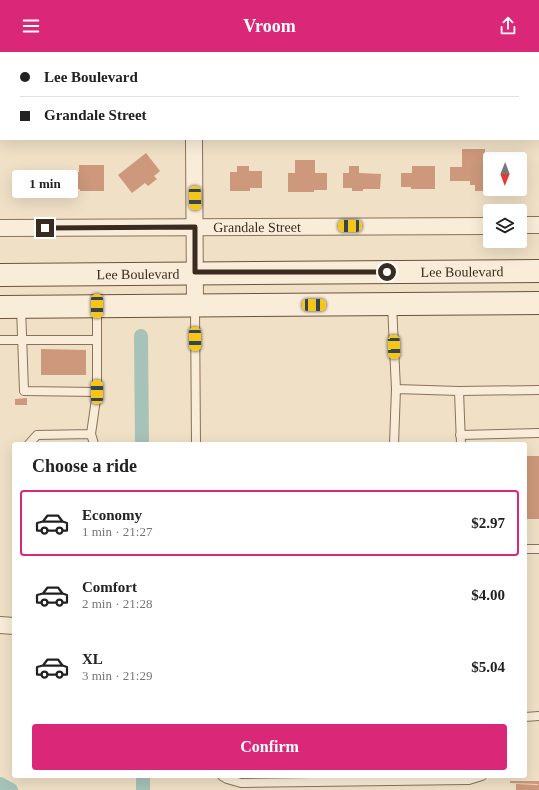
<!DOCTYPE html>
<html lang="en">
<head>
<meta charset="utf-8">
<style>
  :root { --surface:#fff; --page:#f2f2f2; --text:#222; --muted:#767676; --line:#e0e0e0; --accent:#db2777 }
  body { margin:0; font-family:Georgia,serif; background:var(--page); color:var(--text); height:100vh; display:flex; flex-direction:column; font-size:15px; white-space:nowrap }
  * { box-sizing:border-box; margin:0 }
  p { font-size:13px; color:var(--muted) }
  .icon { flex:none; width:22px; height:22px; fill:none; stroke:currentColor; stroke-width:2; stroke-linecap:round; stroke-linejoin:round }
  .map { position:relative; flex:1; overflow:hidden }
  .side { position:absolute; left:12px; top:390px; width:515px; height:336px; display:flex; flex-direction:column; background:var(--surface); border-radius:4px; box-shadow:0 4px 16px #0002 }
  .side>* { flex:none }
  .guide { position:absolute; left:0px; top:0px; width:539px; height:88px; box-shadow:0 4px 16px #0002; display:grid; align-content:center; height:88px; padding:0 20px; background:var(--surface) }
  .needle { width:26px; rotate:181deg }
  .buttons { position:absolute; left:483px; top:100px; display:grid; gap:8px }
  .buttons a { display:grid; place-items:center; width:44px; height:44px; border-radius:4px; background:var(--surface); box-shadow:0 4px 16px #0002; font-size:20px }
  .end { position:absolute; width:18px; height:18px; margin:-9px; border:5px solid #3a2a1f; background:#fff; box-shadow:0 0 0 2px #fff }
  .from { border-radius:50% }
  .bubble { position:absolute; height:28px; border-radius:4px; background:var(--surface); box-shadow:0 4px 16px #0002; font-size:13px; font-weight:800; line-height:28px; text-align:center }
  .car { position:absolute; width:12px; height:24px; margin:-12px -6px; border-radius:5px; box-shadow:0 0 3px 1px #0007; background:linear-gradient(#f5c518 24%,#345 0 40%,#f5c518 0 76%,#345 0 86%,#f5c518 0) }
  .guide b { display:flex; align-items:center; gap:14px; height:38px; font-size:15px }
  .guide b+b { border-top:1px solid var(--line) }
  .guide i { width:10px; height:10px; background:var(--text) }
  ul { padding:0; list-style:none }
  li { display:flex; align-items:center; gap:12px; height:66px; margin:0 8px 6px; padding:0 12px; border:2px solid transparent; border-radius:4px }
  li div { flex:1 }
  li b { display:block; font-size:15px }
  li em { font-style:normal; font-weight:800 }
  li.active { border-color:var(--accent) }
  li>.icon { width:36px; height:36px; stroke-width:1.5 }
  h2 { padding:0 20px; font-size:18px; line-height:48px }
  .primary-button { display:flex; gap:8px; margin-top:auto; padding:8px 20px }
  .primary-button a { flex:1; height:46px; border-radius:4px; background:var(--accent); color:#fff; font-size:16px; font-weight:800; line-height:46px; text-align:center }
  header { display:flex; justify-content:space-between; align-items:center; height:52px; padding:0 20px; background:var(--accent); color:#fff; font-size:18px; font-weight:800 }
  .map>svg:first-child { display:block }
</style>
</head>
<body>
<header><svg class="icon" aria-label="menu" viewBox="0 0 24 24"><path d="M4 6h16M4 12h16M4 18h16"/></svg>Vroom<svg class="icon" aria-label="share" viewBox="0 0 24 24"><path d="M12 15V3M7 8l5-5 5 5M5 13v7h14v-7"/></svg></header>
<div class="map">
<svg width="539" height="738" viewBox="0 0 539 738">
  <rect width="100%" height="100%" fill="#efe0c6"/>
  <g fill="none" stroke-linecap="round" stroke-linejoin="round">
    <path stroke="#a7c2b8" stroke-width="14" d="M141,284L142,392
      M143,724V738
      M0,732L11,738"/>
  </g>
  <path fill="#cd987b" d="M462,97H485V115H488V139H475V133H470V129H450V115H462Z
    M146,101L160,119L154,124L157,127L148,134L145,131L132,141L118,123Z
    M295,108H315V121H327V138H314V140H288V121H295Z
    M79,113H104V139H80V137H67V120H79Z
    M237,114H249V119H262V136H250V139H230V120H237Z
    M349,114H359V121L381,122L380,137H363V139H352V136H343V121H349Z
    M412,114H435V137H411V135H401V121H412Z
    M41,297L86,298V323H41Z
    M27,346V353H15V347Z
    M525,404H539V467H525Z
    M510,729H539V738H516V732L538,733V732L510,731Z"/>
  <g fill="none" stroke-linecap="round" stroke-linejoin="round">
    <defs>
      <path id="service" d="M392,253L396,337L394,392
        M195,254L196,392
        M21,255L24,339L97,340V256
        M0,288H97
        M396,337L459,339L539,338
        M459,339L461,392
        M91,382L97,340
        M460,383L539,381
        M29,392L37,383L91,382L94,392
        M525,497H539
        M525,665L539,664
        M222,724L227,727L241,731L469,728L482,724"/>
      <g id="minor">
        <path d="M91,0V1"/>
        <path d="M296,0V1"/>
        <path d="M538,4H539"/>
        <path d="M0,7H1"/>
        <path d="M194,87L195,253"/>
        <path d="M520,173H539"/>
        <path id="s1" d="M0,176L490,174"/>
        <path d="M0,573L14,574"/>
      </g>
      <g id="secondary">
        <path id="s2" d="M0,223L539,219"/>
        <path d="M0,255L539,251"/>
      </g>
    </defs>
    <use href="#service" stroke="#8a715b" stroke-width="10"/>
    <use href="#minor" stroke="#8a715b" stroke-width="18"/>
    <use href="#secondary" stroke="#6c523e" stroke-width="24"/>
    <use href="#service" stroke="#f9edd9" stroke-width="8"/>
    <use href="#minor" stroke="#f9edd9" stroke-width="16"/>
    <use href="#secondary" stroke="#f9edd9" stroke-width="22"/>
  </g>
  <g fill="none" stroke-linecap="round" stroke-linejoin="round">
    <path stroke="#3a2a1f" stroke-width="5" d="M45,176L195,175V220H387"/>
  </g>
  <g text-anchor="middle" stroke-width="3.5" stroke-linejoin="round" paint-order="stroke">
    <g font-size="14" fill="#3a2a1f" stroke="#f6ead5">
      <text dy="5" stroke="none"><textPath href="#s1" startOffset="257">Grandale Street</textPath></text>
      <text dy="5" stroke="none"><textPath href="#s2" startOffset="462">Lee Boulevard</textPath></text>
      <text dy="5" stroke="none"><textPath href="#s2" startOffset="138">Lee Boulevard</textPath></text>
    </g>
  </g>
</svg>
<div class="buttons">
<a><svg class="needle" viewBox="-14 -14 28 28"><path d="M0-13l5 13h-10z" fill="#e53935"/><path d="M0 13l5-13h-10z" fill="#767676"/></svg></a>
<a><svg class="icon" aria-label="layers" viewBox="0 0 24 24"><path d="M12 4l9 5-9 5-9-5zM3 14l9 5 9-5"/></svg></a>
</div>
<i class="end from" style="left:387px;top:220px"></i>
<i class="end" style="left:45px;top:176px"></i>
<div class="bubble" style="left:12px;top:118px;width:66px">1 min</div>
<i class="car" style="left:195px;top:146px;rotate:179deg"></i>
<i class="car" style="left:350px;top:174px;rotate:270deg"></i>
<i class="car" style="left:314px;top:253px;rotate:90deg"></i>
<i class="car" style="left:97px;top:254px;rotate:180deg"></i>
<i class="car" style="left:195px;top:287px;rotate:179deg"></i>
<i class="car" style="left:394px;top:295px;rotate:178deg"></i>
<i class="car" style="left:97px;top:340px;rotate:0deg"></i>
<div class="guide">
<b><i class="from"></i>Lee Boulevard</b>
<b><i></i>Grandale Street</b>
</div>
<section class="side">
<h2>Choose a ride</h2>
<ul>
<li class="active"><svg class="icon" aria-label="car" viewBox="0 0 24 24"><path d="M5 17H2v-5l4-1 3-4h7l3 4 3 1v5h-3M9 17h6M6 11h13"/><circle cx="7" cy="17" r="2"/><circle cx="17" cy="17" r="2"/></svg><div><b>Economy</b><p>1 min · 21:27</p></div><em>$2.97</em></li>
<li><svg class="icon" aria-label="car" viewBox="0 0 24 24"><path d="M5 17H2v-5l4-1 3-4h7l3 4 3 1v5h-3M9 17h6M6 11h13"/><circle cx="7" cy="17" r="2"/><circle cx="17" cy="17" r="2"/></svg><div><b>Comfort</b><p>2 min · 21:28</p></div><em>$4.00</em></li>
<li><svg class="icon" aria-label="car" viewBox="0 0 24 24"><path d="M5 17H2v-5l4-1 3-4h7l3 4 3 1v5h-3M9 17h6M6 11h13"/><circle cx="7" cy="17" r="2"/><circle cx="17" cy="17" r="2"/></svg><div><b>XL</b><p>3 min · 21:29</p></div><em>$5.04</em></li>
</ul>
<div class="primary-button"><a>Confirm</a></div>
</section>
</div>
</body>
</html>
